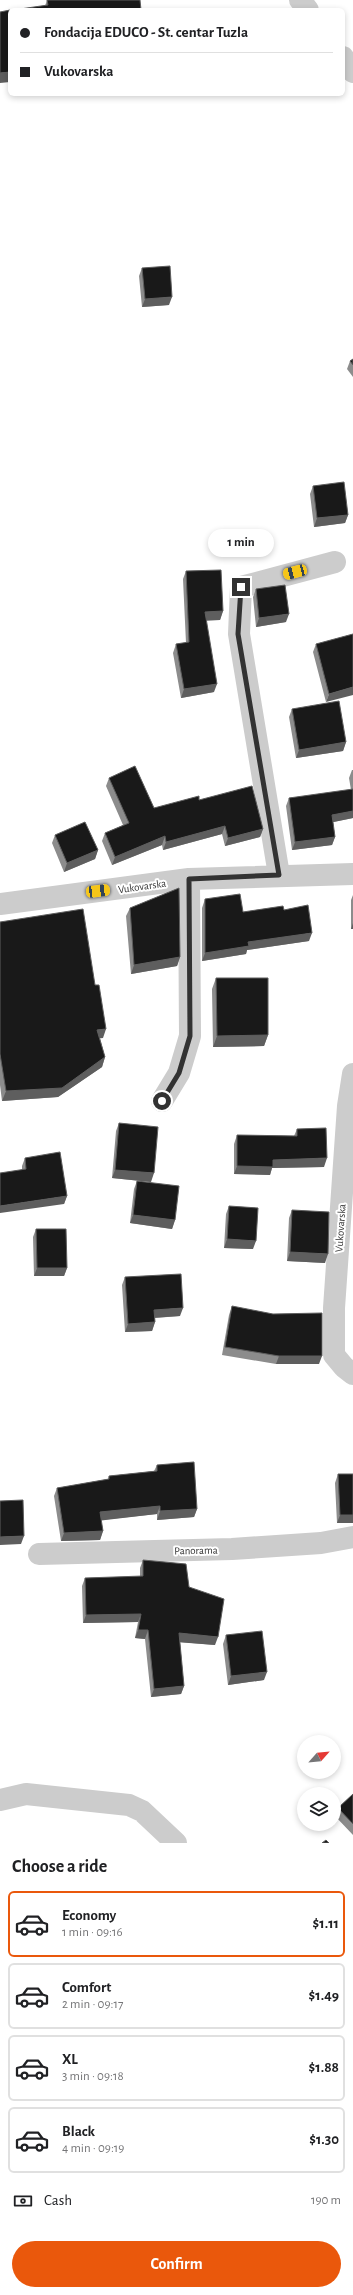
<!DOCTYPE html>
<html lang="en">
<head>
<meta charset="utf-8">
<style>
  :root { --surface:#fff; --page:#f6f6f6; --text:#202124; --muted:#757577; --line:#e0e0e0; --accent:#ea580c }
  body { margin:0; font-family:"Alegreya Sans",sans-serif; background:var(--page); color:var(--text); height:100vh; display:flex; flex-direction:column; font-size:15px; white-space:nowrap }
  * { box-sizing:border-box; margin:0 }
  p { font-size:13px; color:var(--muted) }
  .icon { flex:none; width:22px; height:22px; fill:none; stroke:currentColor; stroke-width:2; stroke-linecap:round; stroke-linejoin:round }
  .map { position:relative; height:1843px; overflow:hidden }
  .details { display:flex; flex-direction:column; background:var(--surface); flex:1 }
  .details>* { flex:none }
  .top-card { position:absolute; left:8px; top:8px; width:337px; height:88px; border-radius:6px; box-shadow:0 2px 6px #0003; display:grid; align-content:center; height:88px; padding:0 12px; background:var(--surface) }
  .needle { width:26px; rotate:63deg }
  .tools { position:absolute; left:297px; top:1735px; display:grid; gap:8px }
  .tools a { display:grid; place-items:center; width:44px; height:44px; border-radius:50%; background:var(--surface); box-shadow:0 2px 6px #0003; font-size:20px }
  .end { position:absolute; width:18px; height:18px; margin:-9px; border:5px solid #323232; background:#fff; box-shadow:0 0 0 2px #fff }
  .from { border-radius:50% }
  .bubble { position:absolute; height:28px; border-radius:14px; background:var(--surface); box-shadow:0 2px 6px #0003; font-size:13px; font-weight:600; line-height:28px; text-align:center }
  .car { position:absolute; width:12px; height:24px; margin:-12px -6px; border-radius:5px; box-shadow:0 0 3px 1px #0007; background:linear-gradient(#f5c518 24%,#345 0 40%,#f5c518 0 76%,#345 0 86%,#f5c518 0) }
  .top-card b { display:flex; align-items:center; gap:14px; height:38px; font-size:15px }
  .top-card b+b { border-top:1px solid var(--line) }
  .top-card i { width:10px; height:10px; background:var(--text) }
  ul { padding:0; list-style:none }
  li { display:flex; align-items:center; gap:12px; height:66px; margin:0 8px 6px; padding:0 4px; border:2px solid var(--line); border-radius:6px }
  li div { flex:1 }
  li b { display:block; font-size:15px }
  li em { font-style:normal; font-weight:600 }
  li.selected { border-color:var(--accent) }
  li>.icon { width:36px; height:36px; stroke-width:1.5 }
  h2 { padding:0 12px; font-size:18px; line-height:48px }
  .pay { display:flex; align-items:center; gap:10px; height:44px; padding:0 12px; font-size:15px }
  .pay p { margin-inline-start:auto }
  .action { display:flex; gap:8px; margin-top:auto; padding:8px 12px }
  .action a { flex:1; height:46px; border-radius:24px; background:var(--accent); color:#fff; font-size:16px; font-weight:600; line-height:46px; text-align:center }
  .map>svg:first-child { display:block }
</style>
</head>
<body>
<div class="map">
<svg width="353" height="1843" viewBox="0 0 353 1843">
  <rect width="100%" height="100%" fill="#fff"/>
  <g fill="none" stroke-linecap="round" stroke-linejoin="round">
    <path stroke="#ccc" stroke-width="22" d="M300,0L308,10
      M343,57L353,72
      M279,875L239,634L241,587L335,562
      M0,904L189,879L353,874
      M353,1074L348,1106L334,1308V1355L344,1367L353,1374
      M162,1101L179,1073L190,1036L189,879
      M39,1554L232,1549L321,1543L353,1537
      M0,1800L26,1794L129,1805L142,1811L176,1843"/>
  </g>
  <path fill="#8c8c8c" d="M47,0L141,10L45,6Z
    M142,268L169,305L142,307L139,276Z
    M353,359V377L347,369L350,361Z
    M313,486L348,515L345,523L314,527L310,494Z
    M186,571L223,611L220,620H206L214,692L181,698L173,653L176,644L186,643L183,579Z
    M256,589L286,622L256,627L253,597Z
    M353,634L326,702L313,652L316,644Z
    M292,709L346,742L343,751L296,758L289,717Z
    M352,770H353V818L333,822L335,837L332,845L292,850L286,806L289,798L351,790L349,778Z
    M109,778L154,808L199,800L263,829L260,837L225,846L222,834L163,850L162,845L112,865L102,841L105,833L123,825L106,786Z
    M55,835L98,850L95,859L64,872L52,843Z
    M353,895V929H351V900Z
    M205,899L243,912L284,910L309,941L247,950L246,954L202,961V908Z
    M130,908L180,957L177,966L131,974L126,916Z
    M0,922L103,1038H100L105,1057L102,1067L58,1097L2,1101L0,1085Z
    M216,978L268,1035L264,1046L213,1047L212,989Z
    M119,1123L151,1182L112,1178L116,1131Z
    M297,1129L324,1167L272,1168L270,1175L234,1174V1144L237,1135L294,1136Z
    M25,1158L67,1196L64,1204L22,1169V1166Z
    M137,1181L175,1220L172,1229L130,1223L134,1189Z
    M229,1206L253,1249L224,1248L226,1214Z
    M292,1210L325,1263L287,1261L289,1218Z
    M36,1229L67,1268L64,1276H34L33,1237Z
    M125,1277L180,1316L155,1318V1322L152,1331L125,1332L122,1285Z
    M232,1306L319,1364H276L222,1355L229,1315Z
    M157,1465L197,1509L194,1517L157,1520V1514L101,1520L103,1531L100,1540L61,1541L54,1496L57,1488L108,1479L109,1476L154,1471Z
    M338,1474L353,1523H337L335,1483Z
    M143,1560L189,1587L215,1645L180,1642L184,1686L181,1694L151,1697L145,1639L135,1638L138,1622L83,1623L82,1586L85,1578L140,1577V1568Z
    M226,1635L264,1680L228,1685L223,1644Z
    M353,1794V1835L335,1816L338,1808Z"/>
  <path fill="#5e5e5e" d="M10,72V82L0,83V73Z
    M172,297L169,305L142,307L145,299Z
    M348,515L345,523L314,527L317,518Z
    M223,611L220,620L202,621L205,612Z
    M289,614L286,622L256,627L259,618Z
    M217,684L214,692L181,698L184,689Z
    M353,687V695L326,702L329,694Z
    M346,742L343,751L296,758L299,750Z
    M353,811V818L329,823L332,815Z
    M225,826L222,834L163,850L166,842Z
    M263,829L260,837L225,846L228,838Z
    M165,836L162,845L112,865L115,857Z
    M335,837L332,845L292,850L295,842Z
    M98,850L95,859L64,872L67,863Z
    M353,923V929H351Z
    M312,933L309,941L247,950L246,954L202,961L205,953L248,942Z
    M180,957L177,966L131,974L134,965Z
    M106,1029L103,1038L94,1039L97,1030Z
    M268,1035L264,1046L213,1047L217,1036Z
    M105,1057L102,1067L58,1097L2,1101L6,1091Z
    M327,1158L324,1167L272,1168L270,1175L234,1174L237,1166L273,1160Z
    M115,1170L154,1173L151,1182L112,1178Z
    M67,1196L64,1204L0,1213V1206Z
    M133,1215L175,1220L172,1229L130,1223Z
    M227,1239L256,1241L253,1249L224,1248Z
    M290,1252L328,1254L325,1263L287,1261Z
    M37,1268H67L64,1276H34Z
    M183,1308L180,1316L151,1318L154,1310Z
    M155,1322L152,1331L125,1332L128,1324Z
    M279,1356H322L319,1364H276Z
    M160,1506L157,1514L97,1521L100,1512Z
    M197,1509L194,1517L157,1520L160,1511Z
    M340,1515H353V1523H337Z
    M103,1531L100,1540L61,1541L64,1533Z
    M24,1536L21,1544L0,1545V1537Z
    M141,1614L138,1622L83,1623L86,1615Z
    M138,1630H148L145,1639L135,1638Z
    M179,1633L218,1637L215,1645L176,1642Z
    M267,1672L264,1680L228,1685L231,1676Z
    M184,1686L181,1694L151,1697L154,1689Z"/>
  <path fill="#191919" stroke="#5e5e5e" d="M47,0H140L141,10H13L48,5Z
    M10,10V72L0,73V12Z
    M170,266L172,297L145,299L142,268Z
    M353,359V365L350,361Z
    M344,482L348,515L317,518L313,486Z
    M221,570L223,611L205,612L217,684L184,689L176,644L189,642L186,571Z
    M285,585L289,614L259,618L256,589Z
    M353,634V687L329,694L316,644Z
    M339,701L346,742L299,750L292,709Z
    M135,766L154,808L199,796V800L252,786L263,829L228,838L225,826L166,842L165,836L115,857L105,833L129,823L109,778Z
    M353,789V811L332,815L335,837L295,842L289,798Z
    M85,822L98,850L67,863L55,835Z
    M179,888L180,957L134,965L130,908Z
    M240,894L243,912L283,906L284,910L308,905L312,933L248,942L249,946L205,953V899Z
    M83,909L95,985H99L106,1029L97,1030L105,1057L62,1088L6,1091L0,1054V922Z
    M216,978H268V1035L217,1036Z
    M119,1123L158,1127L154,1173L115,1170Z
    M326,1128L327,1158L273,1160V1167L237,1166V1135L297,1136V1129Z
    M60,1152L67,1196L0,1206V1173L26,1169L25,1158Z
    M137,1181L179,1186L175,1220L133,1215Z
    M229,1206L258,1208L256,1241L227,1239Z
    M292,1210L329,1212L328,1254L290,1252Z
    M36,1229H66L67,1268H37Z
    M181,1274L183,1308L154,1310L155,1322L128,1324L125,1277Z
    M232,1306L273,1314L322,1313V1356H279L225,1347Z
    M194,1462L197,1509L160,1511V1506L100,1512L103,1531L64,1533L57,1488L109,1479V1476L157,1471V1465Z
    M338,1474H353V1515H340Z
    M23,1500L24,1536L0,1537V1501Z
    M143,1560L186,1564L189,1587L224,1599L218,1637L179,1633L184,1686L154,1689L148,1630H138L141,1614L86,1615L85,1578L143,1576Z
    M262,1631L267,1672L231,1676L226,1635Z
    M353,1794V1824L338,1808Z
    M326,1840L329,1843H322Z"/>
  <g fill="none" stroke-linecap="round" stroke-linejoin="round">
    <path stroke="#323232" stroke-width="5" d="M162,1101L179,1073L190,1036L189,879L279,875L238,634L241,587"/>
  </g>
  <g text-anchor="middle" stroke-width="4" stroke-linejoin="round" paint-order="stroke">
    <g font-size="11" fill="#323232" stroke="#fff">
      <text transform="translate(142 886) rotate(-8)" y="4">Vukovarska</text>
      <text transform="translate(340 1228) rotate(-86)" y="4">Vukovarska</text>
      <text transform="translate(196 1550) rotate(-1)" y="4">Panorama</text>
    </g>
  </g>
</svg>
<div class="tools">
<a><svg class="needle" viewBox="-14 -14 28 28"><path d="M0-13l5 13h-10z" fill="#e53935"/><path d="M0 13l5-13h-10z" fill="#757577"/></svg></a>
<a><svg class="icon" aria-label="layers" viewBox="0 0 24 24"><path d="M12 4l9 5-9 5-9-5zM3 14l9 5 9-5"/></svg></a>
</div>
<i class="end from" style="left:162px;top:1101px"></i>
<i class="end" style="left:241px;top:587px"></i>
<div class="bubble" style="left:208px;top:529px;width:66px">1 min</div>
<i class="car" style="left:295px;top:572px;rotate:255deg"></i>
<i class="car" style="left:98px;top:891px;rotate:83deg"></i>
<div class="top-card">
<b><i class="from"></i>Fondacija EDUCO - St. centar Tuzla</b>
<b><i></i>Vukovarska</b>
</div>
</div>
<section class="details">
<h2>Choose a ride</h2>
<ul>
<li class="selected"><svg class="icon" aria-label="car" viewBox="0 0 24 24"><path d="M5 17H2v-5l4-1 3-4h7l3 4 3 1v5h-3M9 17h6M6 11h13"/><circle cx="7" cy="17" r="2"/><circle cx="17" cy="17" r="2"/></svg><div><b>Economy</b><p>1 min · 09:16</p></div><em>$1.11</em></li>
<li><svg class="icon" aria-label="car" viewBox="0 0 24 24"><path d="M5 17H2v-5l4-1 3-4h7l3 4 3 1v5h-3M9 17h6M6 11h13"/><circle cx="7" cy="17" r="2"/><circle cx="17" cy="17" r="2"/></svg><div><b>Comfort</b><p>2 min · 09:17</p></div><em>$1.49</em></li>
<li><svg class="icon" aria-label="car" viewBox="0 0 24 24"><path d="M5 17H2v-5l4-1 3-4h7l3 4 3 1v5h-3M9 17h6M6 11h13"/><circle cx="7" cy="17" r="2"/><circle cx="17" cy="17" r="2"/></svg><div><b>XL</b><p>3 min · 09:18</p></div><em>$1.88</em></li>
<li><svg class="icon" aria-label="car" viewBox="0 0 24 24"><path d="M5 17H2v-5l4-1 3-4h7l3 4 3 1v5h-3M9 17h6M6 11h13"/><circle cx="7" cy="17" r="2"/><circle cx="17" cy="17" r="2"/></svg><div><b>Black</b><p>4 min · 09:19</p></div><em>$1.30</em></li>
</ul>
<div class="pay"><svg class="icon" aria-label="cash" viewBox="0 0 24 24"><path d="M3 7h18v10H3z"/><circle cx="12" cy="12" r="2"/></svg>Cash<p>190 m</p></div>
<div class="action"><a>Confirm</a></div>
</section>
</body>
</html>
